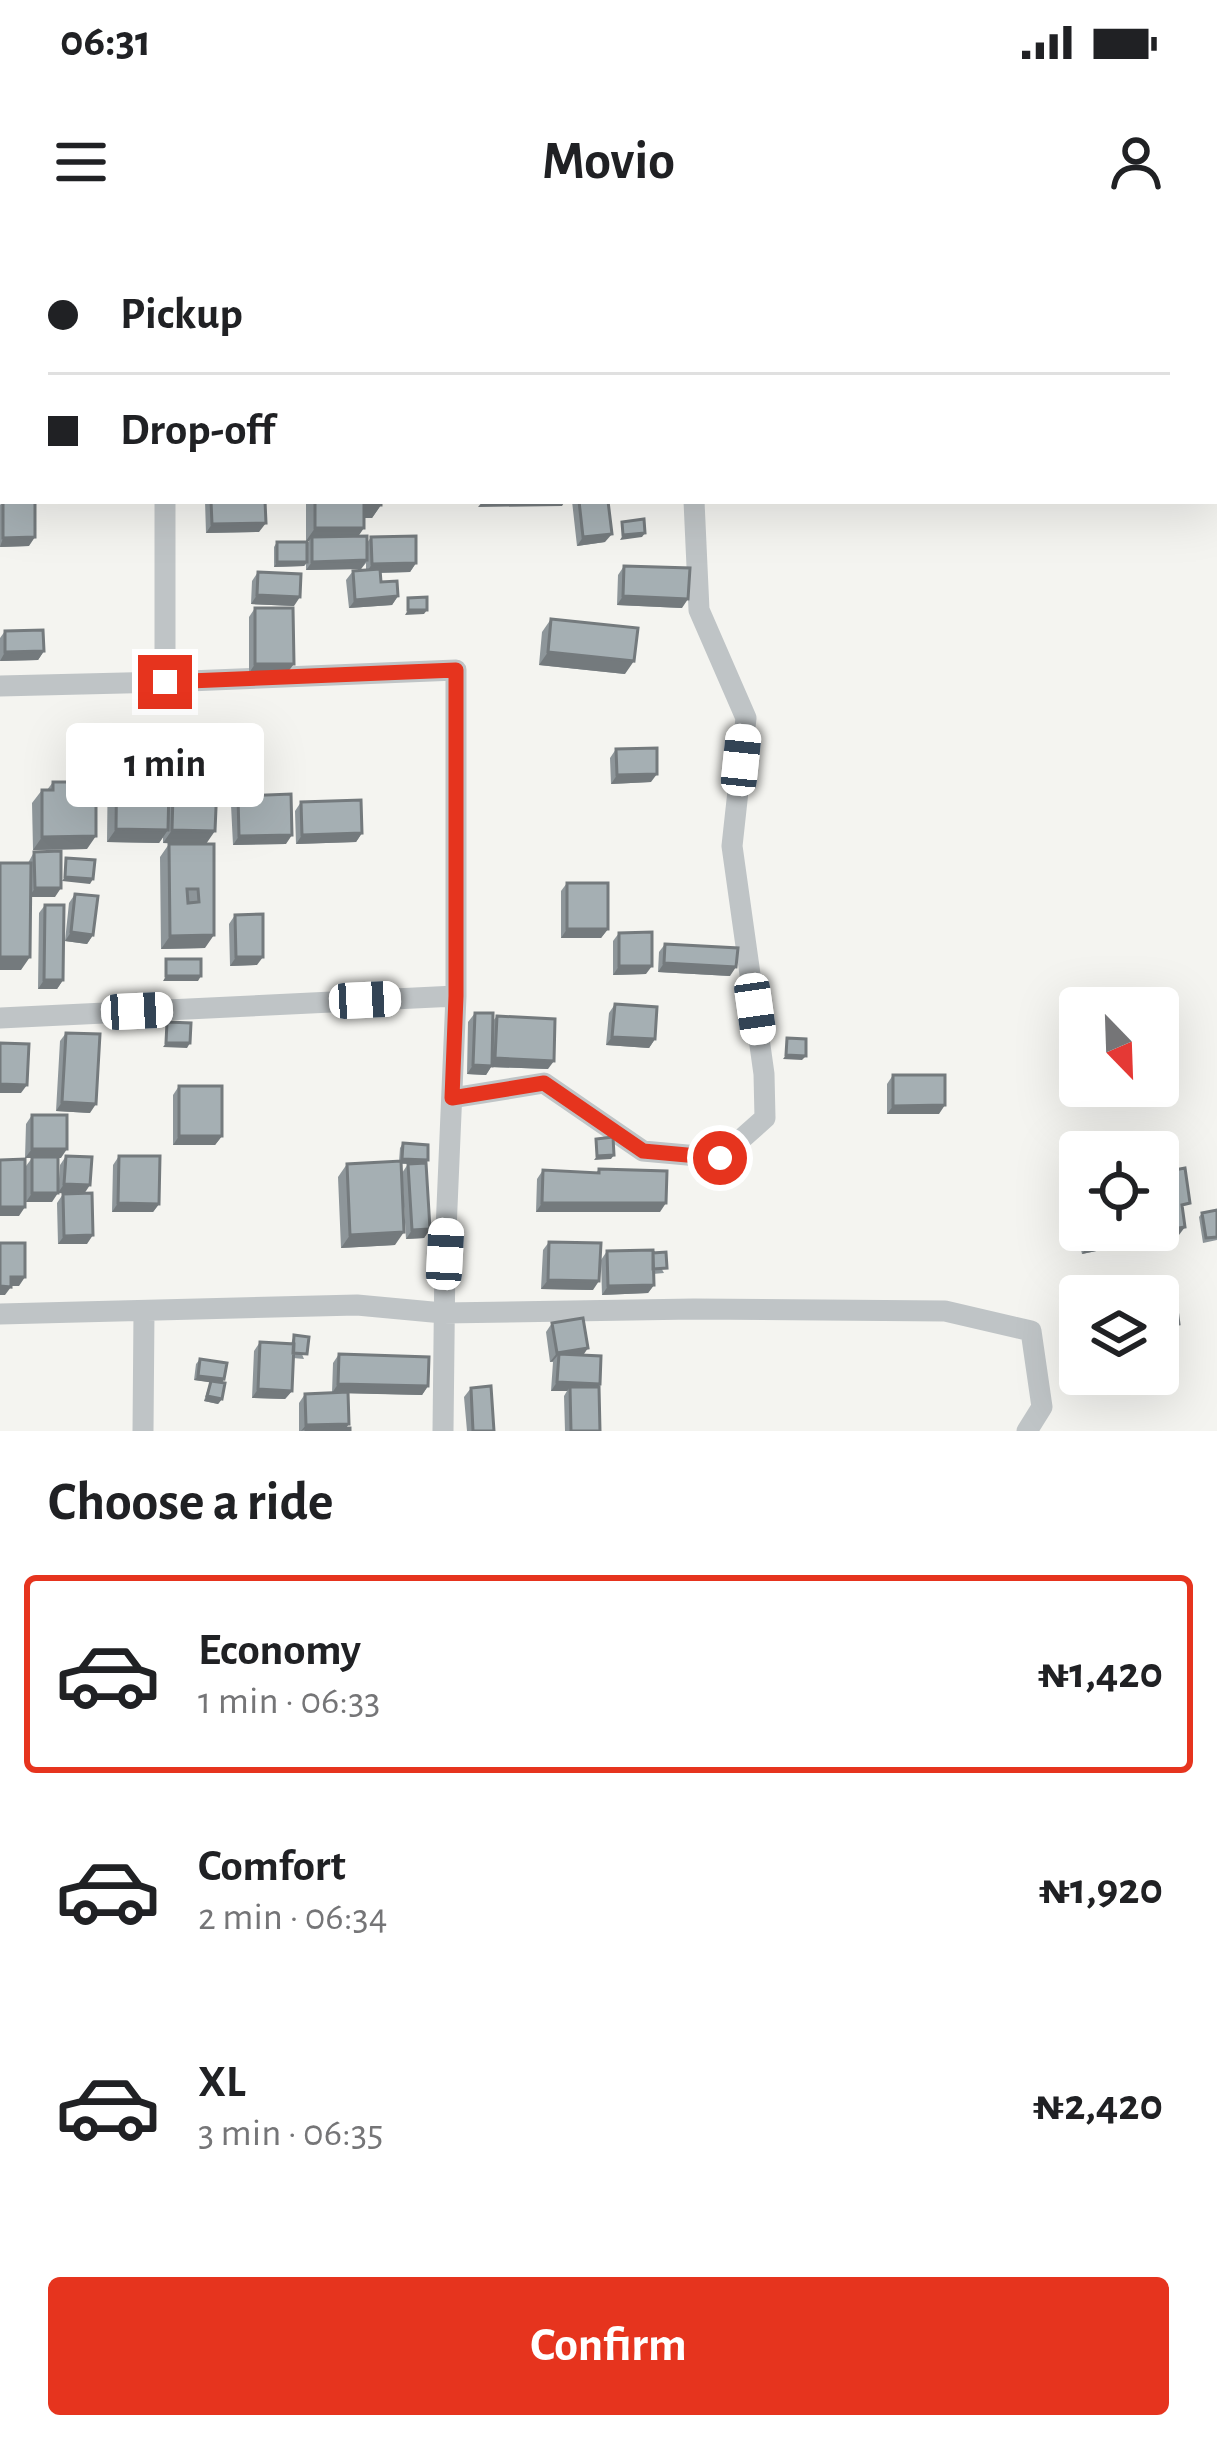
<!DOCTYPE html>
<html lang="en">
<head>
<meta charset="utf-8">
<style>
  :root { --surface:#fff; --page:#f6f6f6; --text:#202124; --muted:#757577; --line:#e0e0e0; --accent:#e6341e }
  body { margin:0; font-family:"Alegreya Sans",sans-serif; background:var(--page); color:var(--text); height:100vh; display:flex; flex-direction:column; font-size:45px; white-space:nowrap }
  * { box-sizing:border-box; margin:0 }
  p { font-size:39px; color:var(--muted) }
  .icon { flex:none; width:66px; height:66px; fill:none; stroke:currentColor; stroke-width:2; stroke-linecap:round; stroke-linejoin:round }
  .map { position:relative; height:1191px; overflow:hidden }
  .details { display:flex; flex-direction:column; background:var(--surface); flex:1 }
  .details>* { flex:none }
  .guide { position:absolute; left:0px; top:0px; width:1218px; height:264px; box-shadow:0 12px 48px #0002; display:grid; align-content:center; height:264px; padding:0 48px; background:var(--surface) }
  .needle { width:78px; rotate:157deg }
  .buttons { position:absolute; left:1059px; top:747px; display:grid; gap:24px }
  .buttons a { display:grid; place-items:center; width:120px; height:120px; border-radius:12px; background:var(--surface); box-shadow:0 12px 48px #0002; font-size:60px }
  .end { position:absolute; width:54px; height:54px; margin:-27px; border:15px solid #e6341e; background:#fff; box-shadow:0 0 0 6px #fff }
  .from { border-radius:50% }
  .bubble { position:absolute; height:84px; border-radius:12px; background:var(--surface); box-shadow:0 12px 48px #0002; font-size:39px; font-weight:600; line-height:84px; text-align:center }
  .car { position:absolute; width:36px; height:72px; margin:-36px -18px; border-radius:15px; box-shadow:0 0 9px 3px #0007; background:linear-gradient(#fff 24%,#345 0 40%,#fff 0 76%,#345 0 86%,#fff 0) }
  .guide b { display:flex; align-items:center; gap:42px; height:114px; font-size:45px }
  .guide b+b { border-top:3px solid var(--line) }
  .guide i { width:30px; height:30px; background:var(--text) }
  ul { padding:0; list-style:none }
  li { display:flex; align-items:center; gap:36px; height:198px; margin:0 24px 18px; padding:0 24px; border:6px solid transparent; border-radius:12px }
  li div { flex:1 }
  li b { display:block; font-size:45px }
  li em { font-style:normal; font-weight:600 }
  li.active { border-color:var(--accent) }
  li>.icon { width:108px; height:108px; stroke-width:1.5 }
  h2 { padding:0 48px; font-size:54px; line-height:144px }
  .action { display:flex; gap:24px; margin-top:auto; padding:24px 48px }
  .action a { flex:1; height:138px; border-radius:12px; background:var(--accent); color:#fff; font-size:48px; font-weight:600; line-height:138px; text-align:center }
  .status { display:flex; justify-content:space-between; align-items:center; height:84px; padding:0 60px; background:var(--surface); direction:ltr }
  .status svg { height:33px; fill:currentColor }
  header { display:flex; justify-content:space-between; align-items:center; height:156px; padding:0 48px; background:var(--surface); font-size:54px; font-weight:600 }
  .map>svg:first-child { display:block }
</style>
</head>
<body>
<div class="status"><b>06:31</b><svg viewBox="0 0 49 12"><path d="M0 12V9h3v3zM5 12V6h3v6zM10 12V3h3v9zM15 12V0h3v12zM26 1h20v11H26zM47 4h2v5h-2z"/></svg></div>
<header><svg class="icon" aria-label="menu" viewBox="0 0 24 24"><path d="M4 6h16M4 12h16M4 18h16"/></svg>Movio<svg class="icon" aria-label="person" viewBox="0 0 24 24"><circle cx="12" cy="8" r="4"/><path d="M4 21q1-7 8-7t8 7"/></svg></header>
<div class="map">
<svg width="1217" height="1191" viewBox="0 0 1217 1191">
  <rect width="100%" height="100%" fill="#f4f4f0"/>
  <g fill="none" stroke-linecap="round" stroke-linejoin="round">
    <path stroke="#bfc4c6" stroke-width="21" d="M31,0L32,3
      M686,3V0
      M165,442L456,430V756L445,1014L443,1191
      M0,446L165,442V261
      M0,778L456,756
      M452,858L544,843L643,911L720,918L765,878L764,834L732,606L746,478L699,370L694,261
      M0,1074L357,1065L443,1073L694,1069L945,1071L1031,1091L1042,1167L1027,1191
      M143,1191L144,1071"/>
  </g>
  <path fill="#8e969a" d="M3,261L29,306L0,307V265Z
    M205,261H265L259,292L206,293Z
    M306,261H381V265L372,278H364L358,296L367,303L371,297L416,323L410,332L380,333L381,342L398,356L392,365L349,368L346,340L353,331L366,330V323L361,329L306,330V324L304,326L274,327V307L277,302L307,304L309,301H306Z
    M572,261H608L605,302L577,306Z
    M624,326L682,368L617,365L618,335Z
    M258,332L294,366L251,364L252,341Z
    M255,368L287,433H249V377Z
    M551,379L625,434L539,425L542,392Z
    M5,391L44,411L38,420L0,421V398Z
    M117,503L169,527L174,520L206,604L205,708L161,709L160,617L169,604H190L163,603V597L159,603L107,602L108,516Z
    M616,509L651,542L611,544L610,518Z
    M53,542L74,549L87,609L33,610L32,563L42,550H47Z
    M238,556L286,604L233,605L231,565Z
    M301,562L362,593L356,602L296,604L295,571Z
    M34,612L55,657H31L21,730H0V623H28Z
    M567,643L608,689L601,698H561V651Z
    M75,654L93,695L87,704L65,701L69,663Z
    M45,665L63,740L57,749H38L39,673Z
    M235,675L257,725L230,726L229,684Z
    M619,693L646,734L613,735V701Z
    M665,704L730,736L658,732L659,712Z
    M615,764L655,799L649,808L606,805L609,773Z
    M475,773L492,782L497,776L548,829L491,827L486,835L467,834L468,782Z
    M66,793L90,873L56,871L60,801Z
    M893,835L939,874H887V844Z
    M179,846L222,896L215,905H173V855Z
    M32,875L61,918H58L52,962H26V926L32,918H25L26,884Z
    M403,903L425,923L430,989L424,998L406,999L402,933L408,924H414H401L395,1005L341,1008L338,937L347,924L399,922L400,908Z
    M66,916L84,953L87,1004H58L57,963L63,954H81L58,953L60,925Z
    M119,916L159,964L153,972H112L113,925Z
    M599,929L660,972H536L537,939L543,930L596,933Z
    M1217,970V1000L1203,1003L1199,977L1202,973Z
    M1080,982V990H1145L1139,1002L1082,1014L1076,988Z
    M549,1002L593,1050L541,1049L543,1010Z
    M607,1011L653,1013L664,1033L653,1034L654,1045L648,1053L602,1055L601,1020Z
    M552,1083L583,1115L600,1144L598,1147L600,1191H565L564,1156L567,1151H551L553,1122H550L546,1092Z
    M294,1095L304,1119L293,1118L292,1151L285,1159L252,1158L254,1111L260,1102L291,1104Z
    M339,1114L428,1146L422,1155L348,1153L346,1188L350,1191H299V1163L305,1154L332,1153L333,1123Z
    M200,1119L224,1139L222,1143V1159L218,1164L204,1161L210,1142L194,1140L196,1124Z
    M471,1148L494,1191H467L464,1157Z"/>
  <path fill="#747a7d" d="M470,0H500L498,3L468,2Z
    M501,0H533L531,3H499Z
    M538,0H598L596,3H536Z
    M483,261H565L562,266L478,267Z
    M364,265H381L372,278H355Z
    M266,283L259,292L206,293L212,284Z
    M315,288H364L355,301L312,297L309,301H306Z
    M645,293L642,297L620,300L623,295Z
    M612,294L605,302L577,306L583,297Z
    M35,297L29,306L0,307L3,298Z
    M367,320L361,329L306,330L312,322Z
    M277,322H307L304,326L274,327Z
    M416,323L410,332L366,333L372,324Z
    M257,355L300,357L294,366L251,364Z
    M398,356L392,365L349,368L355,360Z
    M623,356L688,359L682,368L617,365Z
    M408,370H427L424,374L405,375Z
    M44,411L38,420L0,421L5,412Z
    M548,412L634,421L625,434L539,425Z
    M255,424H294L287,433H249Z
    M657,534L651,542L611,544L617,535Z
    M116,589L168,590L159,603L107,602Z
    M172,590L215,591L206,604L163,603Z
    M362,593L356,602L296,604L302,595Z
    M292,595L286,604L233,605L239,596Z
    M96,596L87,609L33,610L42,597Z
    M65,637L93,639L90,644L62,641Z
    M35,648H61L55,657H29Z
    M567,689H608L601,698H561Z
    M71,692L93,695L87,704L65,701Z
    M214,695L205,708L161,709L170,696Z
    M0,717H30L21,730H0Z
    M236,717H263L257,725L230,726Z
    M664,723L736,727L730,736L658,732Z
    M619,726H652L646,734L613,735Z
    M166,736H201L198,741H163Z
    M44,740H63L57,749H38Z
    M612,797L655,799L649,808L606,805Z
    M166,803H190L187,808L163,807Z
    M786,815L806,816L802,820L783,819Z
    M495,818L554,821L548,829L491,827L486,835L467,834L473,825L489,826Z
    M0,844L27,845L21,853H0Z
    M62,862L96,864L90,873L56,871Z
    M945,865L939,874H887L893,866Z
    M179,896H222L215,905H173Z
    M32,909H67L61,918H25Z
    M614,915L611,919L594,920L597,916Z
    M402,919L428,920L425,925L399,923Z
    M64,944L90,945L84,954L58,953Z
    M32,953H58L52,962H26Z
    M118,963L159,964L153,972H112Z
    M542,963H666L660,972H536Z
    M0,967H25L19,976H0Z
    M1185,987L1179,995L1147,1000L1153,992Z
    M430,989L424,998L406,999L412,990Z
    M404,992L395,1005L341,1008L350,995Z
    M1145,993L1139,1002L1082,1014L1088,1005Z
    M93,995L87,1004H58L64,996Z
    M11,1037H25L19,1046H5Z
    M548,1040L599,1041L593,1050L541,1049Z
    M654,1045L648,1053L602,1055L608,1046Z
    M0,1046L11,1047L5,1055H0Z
    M1080,1101V1105L1062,1108L1065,1103Z
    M588,1108L582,1117L559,1114L553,1121L550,1122L557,1113Z
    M198,1136L224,1139L221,1144L194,1140Z
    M557,1142L600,1144L594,1153L570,1147L567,1151H551Z
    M338,1144L428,1146L422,1155L332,1153Z
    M258,1149L292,1151L285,1159L252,1158Z
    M207,1156L222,1159L218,1164L204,1161Z
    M349,1184L344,1191L306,1189L301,1191L306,1185Z"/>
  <path fill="#a5afb3" stroke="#747a7d" stroke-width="3" fill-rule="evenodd" d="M3,98V126L0,127V99Z
    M3,135V177H2L0,136Z
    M3,261H35V297L3,298Z
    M211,261H265L266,283L212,284Z
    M315,261H381V265H364V288H315Z
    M579,261H608L612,294L583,297Z
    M644,279L645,293L623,295L622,282Z
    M367,296V320L312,322V297Z
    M416,296V323L372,324L371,297Z
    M277,302H307V322H277Z
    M624,326L690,328L688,359L623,356Z
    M380,329L381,342L397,341L398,356L355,360L353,331Z
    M258,332L301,334L300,357L257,355Z
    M427,357V370H408V358Z
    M255,368H293L294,424H255Z
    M551,379L638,388L634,421L548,412Z
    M43,390L44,411L5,412V391Z
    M117,503L170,504L168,590L116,589Z
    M657,508V534L617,535L616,509Z
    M174,520L218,521L215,591L172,590Z
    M53,542H74V549H96V596L42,597V550H53Z
    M291,554L292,595L239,596L238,556Z
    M361,560L362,593L302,595L301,562Z
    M169,604H214V695L170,696ZM187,649H198L199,662L188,663Z
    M61,611V648H35L34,612Z
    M66,618L95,620L93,639L65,637Z
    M0,623H31L30,717H0Z
    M567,643H608V689H567Z
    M75,654L98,656L93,695L71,692Z
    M45,665H64L63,740H44Z
    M263,674V717H236L235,675Z
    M652,692V726H619V693Z
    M665,704L738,708L736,727L664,723Z
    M166,719H201V736H166Z
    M615,764L657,767L655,799L612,797Z
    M475,773H493L492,826L473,825Z
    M497,776L555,779L554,821L495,818Z
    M167,782L191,783L190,803H166Z
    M66,793L100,794L96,864L62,862Z
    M787,798L806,799V816L786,815Z
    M0,803L29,804L27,845L0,844Z
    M893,835H945V865L893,866Z
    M179,846H222V896H179Z
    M32,875H67V909H32Z
    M613,897L614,915L597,916L596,899Z
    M403,903L428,905V920L402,919Z
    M66,916L92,917L90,945L64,944Z
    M119,916H160L159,964L118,963Z
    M32,917H58V953H32Z
    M25,919V967H0V920Z
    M401,921L404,992L350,995L347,924Z
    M426,923L430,989L412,990L408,924Z
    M1185,928L1190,963L1182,965L1185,987L1153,992V990H1158V933Z
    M599,929L667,931L666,963H542L543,930L599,933Z
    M92,953L93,995L64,996L63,954Z
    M1217,970V997L1206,998L1202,973Z
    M1084,990H1145V993L1088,1005Z
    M549,1002L601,1003L599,1041L548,1040Z
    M0,1003H25V1037H11V1047L0,1046Z
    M653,1010L654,1045L608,1046L607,1011Z
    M666,1012L667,1028L653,1029V1013Z
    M1177,1069L1179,1084L1165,1086L1163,1071Z
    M583,1078L588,1108L557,1113L552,1083Z
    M1080,1087V1101L1065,1103L1063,1090Z
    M294,1095L309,1097L307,1114L293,1113Z
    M260,1102L294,1104L292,1151L258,1149Z
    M339,1114L429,1117L428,1146L338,1144Z
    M559,1114L601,1116L600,1144L557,1142Z
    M200,1119L227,1123L224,1139L198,1136Z
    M211,1141L225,1143L222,1159L207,1156Z
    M491,1146L494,1191H473L471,1148Z
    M570,1147H599L600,1191H571Z
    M348,1152L349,1184L306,1185L305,1154Z
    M350,1188V1191H306V1189Z"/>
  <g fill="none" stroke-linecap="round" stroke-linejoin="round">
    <path stroke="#e6341e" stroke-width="15" d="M165,442L456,430V756L452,858L544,843L643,911L720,918"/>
  </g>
</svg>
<div class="buttons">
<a><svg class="needle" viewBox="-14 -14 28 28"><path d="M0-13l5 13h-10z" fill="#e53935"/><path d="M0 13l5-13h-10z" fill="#757577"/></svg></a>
<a><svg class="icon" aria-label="locate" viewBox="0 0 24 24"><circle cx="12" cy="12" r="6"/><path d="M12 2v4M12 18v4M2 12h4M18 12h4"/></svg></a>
<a><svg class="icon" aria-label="layers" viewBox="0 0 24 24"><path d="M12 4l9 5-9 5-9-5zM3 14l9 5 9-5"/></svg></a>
</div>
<i class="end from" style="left:720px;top:918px"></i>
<i class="end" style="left:165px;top:442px"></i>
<div class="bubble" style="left:66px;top:483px;width:198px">1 min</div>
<i class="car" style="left:741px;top:520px;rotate:6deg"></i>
<i class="car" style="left:365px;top:760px;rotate:87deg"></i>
<i class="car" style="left:755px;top:769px;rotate:172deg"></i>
<i class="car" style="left:137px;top:771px;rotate:87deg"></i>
<i class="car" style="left:445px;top:1014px;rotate:3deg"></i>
<div class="guide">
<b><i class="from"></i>Pickup</b>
<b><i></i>Drop-off</b>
</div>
</div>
<section class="details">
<h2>Choose a ride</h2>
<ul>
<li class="active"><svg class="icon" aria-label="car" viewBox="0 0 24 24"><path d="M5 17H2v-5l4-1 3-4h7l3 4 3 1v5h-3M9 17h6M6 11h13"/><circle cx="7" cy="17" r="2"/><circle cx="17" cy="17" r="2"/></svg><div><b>Economy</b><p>1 min · 06:33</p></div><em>₦1,420</em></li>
<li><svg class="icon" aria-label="car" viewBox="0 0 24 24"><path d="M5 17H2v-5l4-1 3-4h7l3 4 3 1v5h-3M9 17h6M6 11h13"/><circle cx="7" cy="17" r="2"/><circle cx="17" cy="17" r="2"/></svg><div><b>Comfort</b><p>2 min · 06:34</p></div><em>₦1,920</em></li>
<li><svg class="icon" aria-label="car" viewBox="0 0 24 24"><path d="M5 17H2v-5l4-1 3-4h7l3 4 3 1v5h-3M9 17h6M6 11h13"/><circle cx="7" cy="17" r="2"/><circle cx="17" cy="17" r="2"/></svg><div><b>XL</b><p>3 min · 06:35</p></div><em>₦2,420</em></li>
</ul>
<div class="action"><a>Confirm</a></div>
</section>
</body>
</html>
